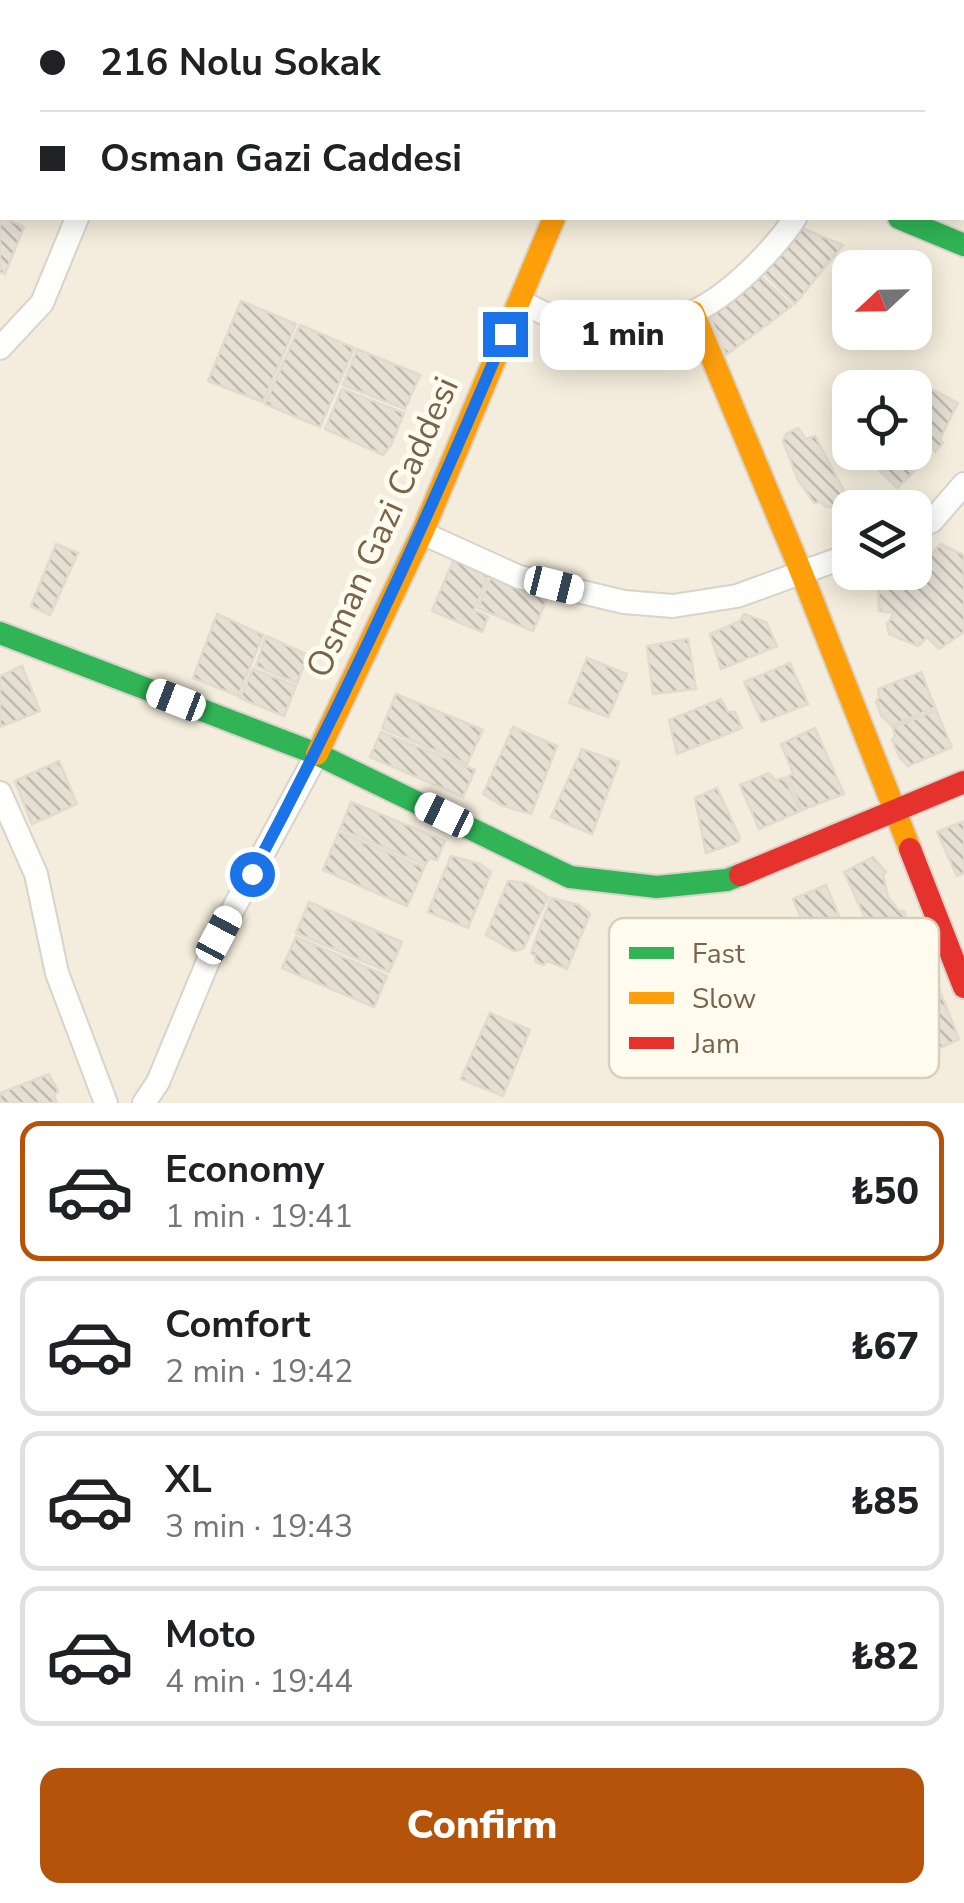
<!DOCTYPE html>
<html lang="en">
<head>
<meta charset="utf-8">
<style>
  :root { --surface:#fff; --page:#f2f2f2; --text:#202124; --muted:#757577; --line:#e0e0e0; --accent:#b45309 }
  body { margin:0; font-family:"Nunito Sans",sans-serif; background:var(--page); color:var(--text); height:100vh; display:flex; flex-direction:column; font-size:38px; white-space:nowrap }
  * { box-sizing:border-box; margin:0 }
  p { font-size:32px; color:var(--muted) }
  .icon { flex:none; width:55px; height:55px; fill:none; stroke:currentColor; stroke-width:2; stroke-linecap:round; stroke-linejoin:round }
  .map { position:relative; height:1103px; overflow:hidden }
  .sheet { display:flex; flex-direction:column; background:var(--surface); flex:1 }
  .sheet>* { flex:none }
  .hud { position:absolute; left:0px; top:0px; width:965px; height:220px; box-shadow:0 5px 25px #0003; display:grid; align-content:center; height:220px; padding:0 40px; background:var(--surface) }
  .needle { width:65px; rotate:248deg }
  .fabs { position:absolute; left:832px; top:250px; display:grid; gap:20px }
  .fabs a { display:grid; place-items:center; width:100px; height:100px; border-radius:20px; background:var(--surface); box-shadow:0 5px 25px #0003; font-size:50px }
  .end { position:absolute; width:45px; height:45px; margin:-22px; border:12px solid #1a73e8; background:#fff; box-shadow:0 0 0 5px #fff }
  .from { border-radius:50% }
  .bubble { position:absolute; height:70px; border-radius:20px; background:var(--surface); box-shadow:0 5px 25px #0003; font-size:32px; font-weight:800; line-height:70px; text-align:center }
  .car { position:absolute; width:30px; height:60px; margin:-30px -15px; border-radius:12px; box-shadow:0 0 8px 2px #0007; background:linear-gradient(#fff 24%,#345 0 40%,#fff 0 76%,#345 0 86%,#fff 0) }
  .hud b { display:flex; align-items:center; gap:35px; height:95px; font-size:38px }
  .hud b+b { border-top:2px solid var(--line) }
  .hud i { width:25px; height:25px; background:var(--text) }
  ul { padding:18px 0 0; list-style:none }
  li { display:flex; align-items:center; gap:30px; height:140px; margin:0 20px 15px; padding:0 20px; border:5px solid var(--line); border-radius:20px }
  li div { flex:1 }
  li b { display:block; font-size:38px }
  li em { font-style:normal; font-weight:800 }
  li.selected { border-color:var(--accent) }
  li>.icon { width:90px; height:90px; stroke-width:1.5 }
  .cta { display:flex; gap:20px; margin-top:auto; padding:20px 40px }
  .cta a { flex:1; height:115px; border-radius:20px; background:var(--accent); color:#fff; font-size:40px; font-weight:800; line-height:115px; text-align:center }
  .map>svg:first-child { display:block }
</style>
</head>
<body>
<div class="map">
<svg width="964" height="1103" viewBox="0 0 964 1103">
  <defs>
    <pattern id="building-back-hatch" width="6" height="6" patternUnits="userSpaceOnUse" patternTransform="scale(2.5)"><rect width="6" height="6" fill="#e5dfd4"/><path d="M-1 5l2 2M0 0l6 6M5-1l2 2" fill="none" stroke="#beb8ae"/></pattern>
  </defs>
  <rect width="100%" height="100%" fill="#f8f6ed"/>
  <path fill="#f4eddd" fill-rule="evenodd" d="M0,0H964V1103H0ZM2,2H962V218H2ZM850,268H915V332H850ZM850,388H915V452H850ZM850,508H915V572H850Z"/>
  <path fill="url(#building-back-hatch)" stroke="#e1dacf" stroke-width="2.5" d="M675,0H777L778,1L676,2Z
    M0,216L24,227L5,274L0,272Z
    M797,226L843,245L795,304L762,271Z
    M759,275L792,306L726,355L707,309Z
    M241,301L296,324L263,402L208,381Z
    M300,325L354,348L320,427L265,404Z
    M357,349L420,375L405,409L343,385Z
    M918,382L958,403L940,439L943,443L935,452L915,434L913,388Z
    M342,389L404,413L391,445L383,455L325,429Z
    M798,428L806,439L815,436L850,502L845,508L826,507L821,502L814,503L798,480L783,441L786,434Z
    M915,437L931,455L897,488L861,452H915Z
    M919,542L930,555L941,544L964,555V632L939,649L927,637L918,646L889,634L887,624L894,613L879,611L878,577L891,572H915V544Z
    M56,544L78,553L50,615L31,606Z
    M456,554L491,569L474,610L488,617L482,632L432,611Z
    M494,570L549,594L533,631L478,608Z
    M217,614L263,635L238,696L193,678Z
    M744,614L766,622L777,646L721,669L710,634L740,621Z
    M266,636L308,655L297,683L256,666Z
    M688,639L696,689L653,694L647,646Z
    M587,658L627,674L608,717L569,703Z
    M790,663L808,704L762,722L744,682Z
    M22,666L40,711L0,727V676Z
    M253,669L296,686L284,716L240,698Z
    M921,672L935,707L892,726L882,717L876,702L879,697L878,689Z
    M396,694L483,730L467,764L382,728Z
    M721,699L728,712H735L742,728L677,754L669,720Z
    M936,710L952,747L908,766L900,758L892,740L895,736L893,728Z
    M513,727L557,746L531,814L501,805L483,794Z
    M815,728L844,794L802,810L788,777L793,773L781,744Z
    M381,732L475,770L463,797L370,757Z
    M582,749L619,762L592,834L551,817Z
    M59,761L77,804L32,824L15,781Z
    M769,773L775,780L785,778L800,811L759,829L740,785Z
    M717,788L740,838L738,842L706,853L695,798Z
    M351,802L445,841L437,860L430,858L425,865L340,829Z
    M964,821V873L957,876L937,832Z
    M339,832L424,868L407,906L323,870Z
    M451,856L480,864L491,872L468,928L428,912Z
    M873,857L886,872L883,875L888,897L899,911H904L909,932L879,948L844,872Z
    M508,881L526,883L548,897L523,949L514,951L486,935Z
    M826,885L847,935L814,949L793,899Z
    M551,898L579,905L590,914L567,969L547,961L544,965L536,962L535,956L531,953Z
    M309,902L402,942L389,972L296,933Z
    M296,937L387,976L374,1007L282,968Z
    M932,971L959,1039L925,1055L896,981Z
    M490,1013L530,1030L503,1096L461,1079Z
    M49,1074L58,1091L54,1096L57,1103H0V1093Z"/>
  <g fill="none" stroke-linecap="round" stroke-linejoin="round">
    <defs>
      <path id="street" d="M801,0V2
        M167,2L168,0
        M824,2L830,0
        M519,301C537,309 558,322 577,325C612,329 660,326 693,312C729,296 774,250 795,218
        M0,348L42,303L77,218
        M915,528L932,521L964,484
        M422,533L519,577L624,602L673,606L737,596L850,555
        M0,793L36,874L57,973L106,1103
        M144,1103L158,1082L219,935L317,754"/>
      <path id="fast" d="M644,2L645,0
        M899,218L964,245
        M0,633L317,754L570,877L657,887L727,880L740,875"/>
      <path id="slow" d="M693,312L802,574L910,849
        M317,754L422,533L554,218"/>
      <path id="jam" d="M910,849L964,987
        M740,875L964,782"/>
    </defs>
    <use href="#street" stroke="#d8d3cb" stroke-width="26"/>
    <use href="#fast" stroke="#d8d3ca" stroke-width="26"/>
    <use href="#slow" stroke="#d8d3ca" stroke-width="26"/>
    <use href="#jam" stroke="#d8d3ca" stroke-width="26"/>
    <use href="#street" stroke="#fefefc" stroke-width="22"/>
    <use href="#fast" stroke="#30b455" stroke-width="22"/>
    <use href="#slow" stroke="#ff9f0a" stroke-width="22"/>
    <use href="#jam" stroke="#e5322d" stroke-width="22"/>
  </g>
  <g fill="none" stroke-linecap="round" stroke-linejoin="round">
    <path stroke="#1a73e8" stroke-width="12" d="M252,874C346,698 428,519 505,334"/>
  </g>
  <g text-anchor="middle" stroke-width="10" stroke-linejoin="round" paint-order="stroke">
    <g font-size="35" fill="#79634a" stroke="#fffcef">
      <text transform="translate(382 527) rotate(-66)" y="12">Osman Gazi Caddesi</text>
    </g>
  </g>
  <rect x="609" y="918" width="330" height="160" rx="15" fill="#fffcef" stroke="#d7cebe" stroke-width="2.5"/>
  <rect x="629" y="947" width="45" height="12" fill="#30b455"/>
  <rect x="629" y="992" width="45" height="12" fill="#ff9f0a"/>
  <rect x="629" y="1037" width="45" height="12" fill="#e5322d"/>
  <g font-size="28" fill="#79634a">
    <text x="692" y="963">Fast</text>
    <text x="692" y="1008">Slow</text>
    <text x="692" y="1053">Jam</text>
  </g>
</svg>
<div class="fabs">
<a><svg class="needle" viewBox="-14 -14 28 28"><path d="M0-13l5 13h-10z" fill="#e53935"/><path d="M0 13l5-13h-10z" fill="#757577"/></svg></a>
<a><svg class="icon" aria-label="locate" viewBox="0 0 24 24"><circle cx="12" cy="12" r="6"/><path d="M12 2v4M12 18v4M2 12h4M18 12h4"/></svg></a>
<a><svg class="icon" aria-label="layers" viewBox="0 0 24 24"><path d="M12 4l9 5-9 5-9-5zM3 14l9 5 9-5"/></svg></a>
</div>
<i class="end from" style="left:252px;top:874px"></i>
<i class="end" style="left:505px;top:334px"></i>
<div class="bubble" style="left:540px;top:300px;width:165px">1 min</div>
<i class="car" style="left:554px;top:585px;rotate:104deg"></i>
<i class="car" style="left:176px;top:700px;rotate:291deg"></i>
<i class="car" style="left:444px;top:815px;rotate:296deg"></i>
<i class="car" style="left:219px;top:935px;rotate:28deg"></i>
<div class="hud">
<b><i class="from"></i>216 Nolu Sokak</b>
<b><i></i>Osman Gazi Caddesi</b>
</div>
</div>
<section class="sheet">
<ul>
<li class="selected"><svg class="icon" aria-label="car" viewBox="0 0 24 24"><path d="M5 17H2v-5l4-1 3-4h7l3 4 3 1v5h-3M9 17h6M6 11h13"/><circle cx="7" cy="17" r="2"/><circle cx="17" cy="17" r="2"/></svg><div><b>Economy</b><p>1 min · 19:41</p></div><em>₺50</em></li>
<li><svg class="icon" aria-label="car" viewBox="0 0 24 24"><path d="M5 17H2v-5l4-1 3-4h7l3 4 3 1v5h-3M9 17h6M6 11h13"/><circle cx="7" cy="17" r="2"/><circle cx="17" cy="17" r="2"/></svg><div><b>Comfort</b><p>2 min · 19:42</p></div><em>₺67</em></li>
<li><svg class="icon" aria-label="car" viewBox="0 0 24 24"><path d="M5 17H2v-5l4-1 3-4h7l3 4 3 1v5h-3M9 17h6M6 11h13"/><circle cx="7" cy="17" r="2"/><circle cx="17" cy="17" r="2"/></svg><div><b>XL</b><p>3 min · 19:43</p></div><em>₺85</em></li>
<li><svg class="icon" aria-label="car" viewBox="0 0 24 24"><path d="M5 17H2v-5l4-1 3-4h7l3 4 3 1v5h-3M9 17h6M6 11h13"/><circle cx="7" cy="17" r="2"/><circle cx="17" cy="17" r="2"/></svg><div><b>Moto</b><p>4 min · 19:44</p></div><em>₺82</em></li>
</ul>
<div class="cta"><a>Confirm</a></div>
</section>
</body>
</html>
